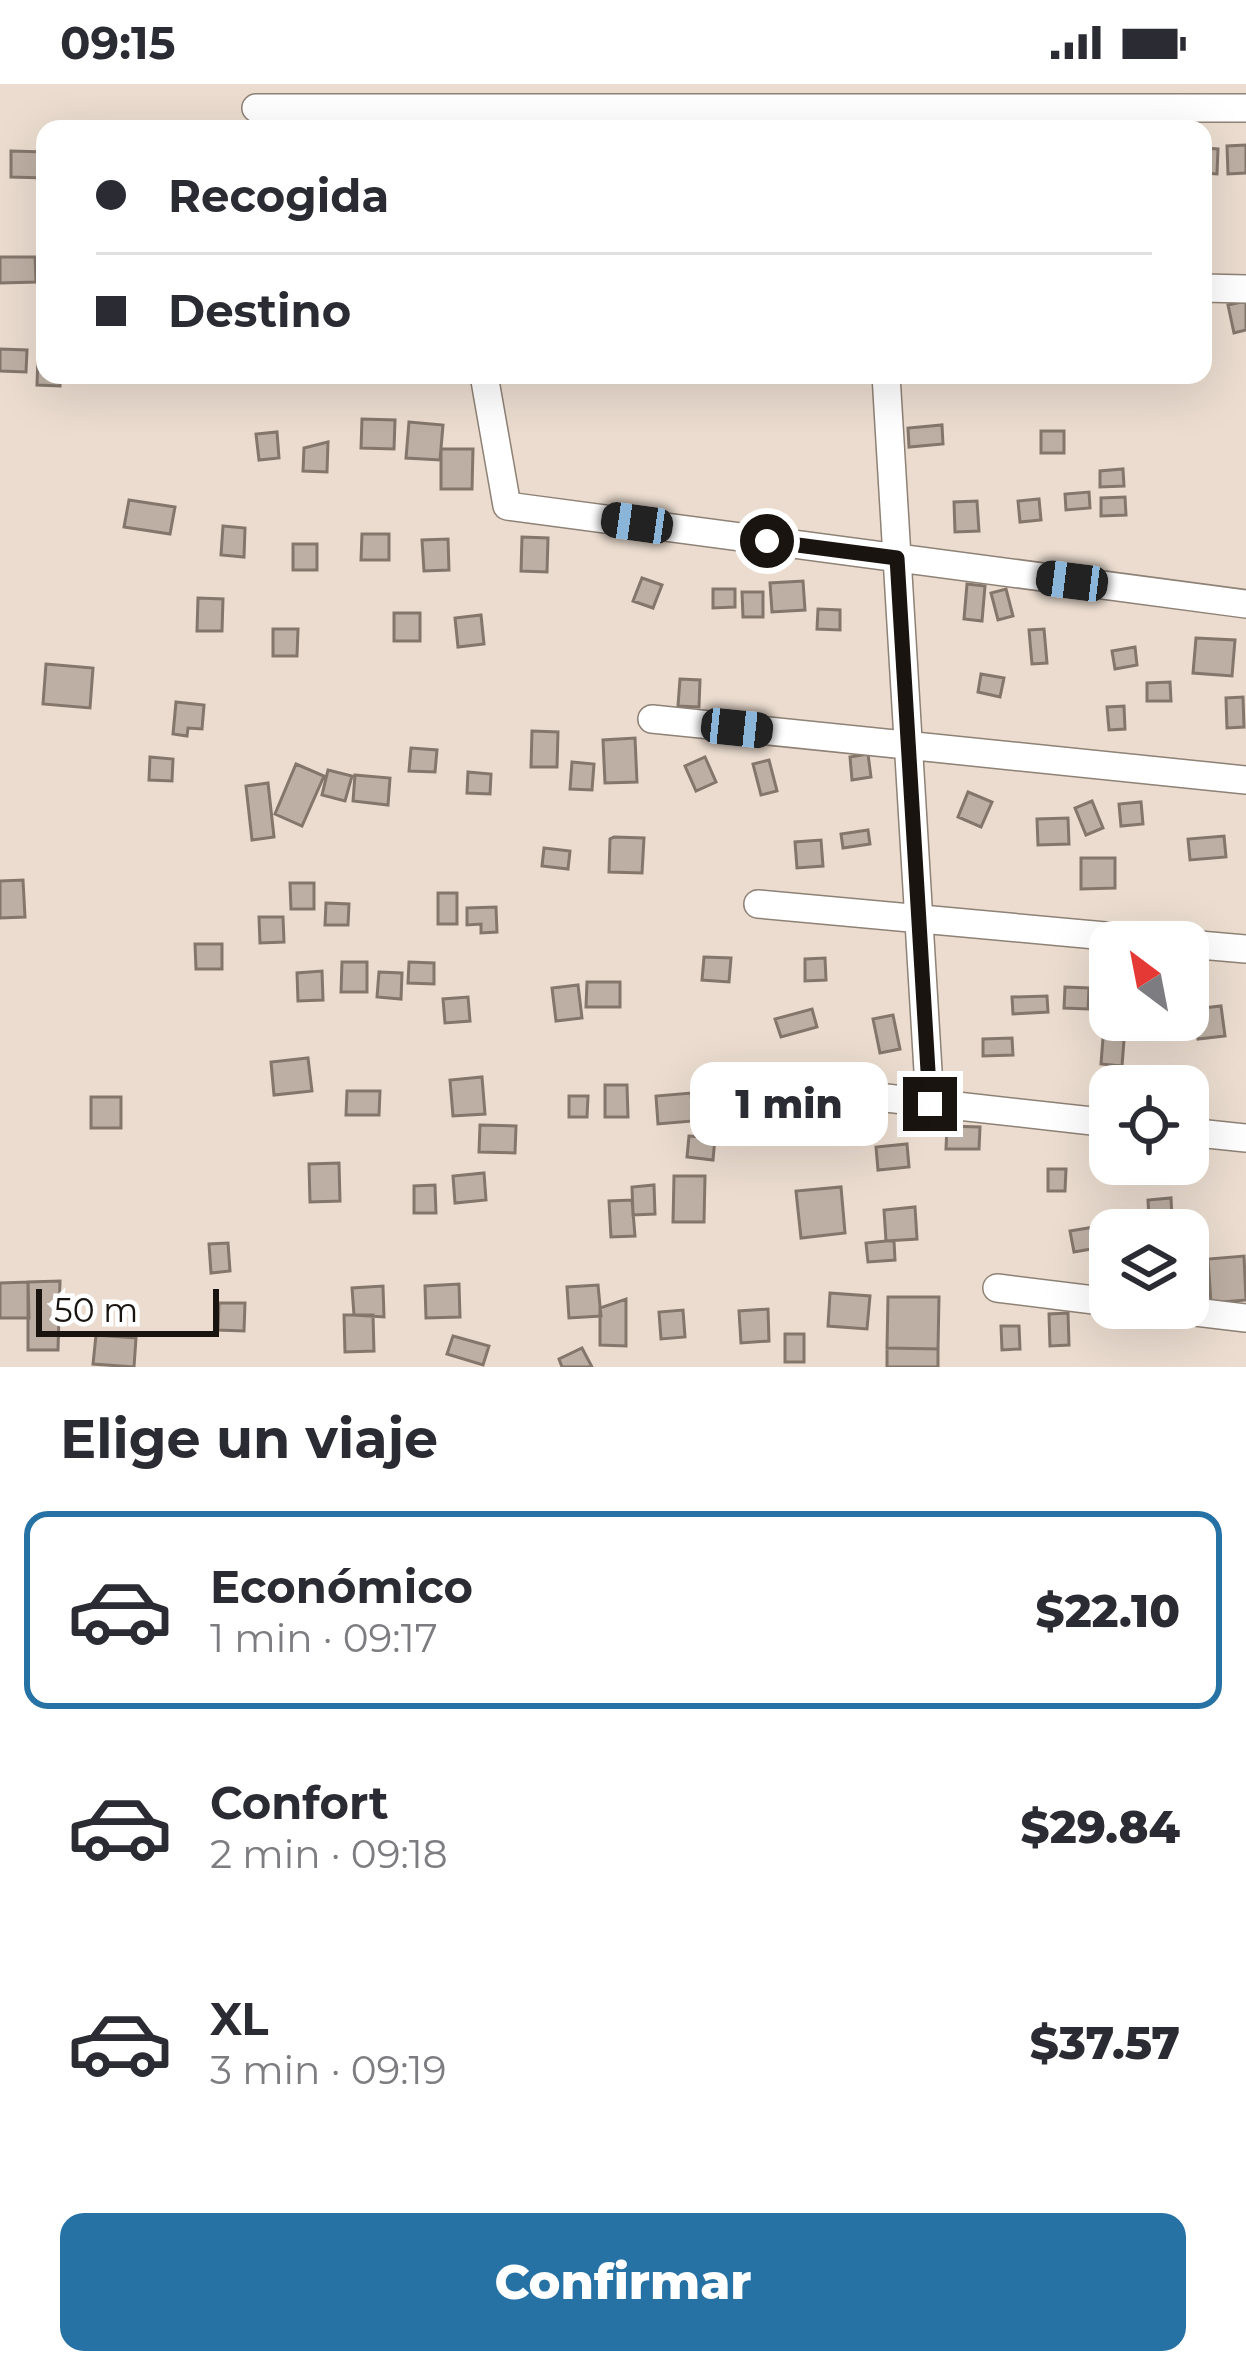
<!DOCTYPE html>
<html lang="es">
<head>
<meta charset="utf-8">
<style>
  :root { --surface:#fff; --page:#f2f2f3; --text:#2b2b33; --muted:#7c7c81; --line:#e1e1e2; --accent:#2772a5 }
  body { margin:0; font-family:Montserrat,sans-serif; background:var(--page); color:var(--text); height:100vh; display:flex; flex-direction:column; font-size:45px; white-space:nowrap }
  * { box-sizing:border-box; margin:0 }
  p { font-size:39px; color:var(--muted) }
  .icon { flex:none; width:66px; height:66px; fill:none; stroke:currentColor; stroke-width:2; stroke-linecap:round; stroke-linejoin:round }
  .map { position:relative; height:1283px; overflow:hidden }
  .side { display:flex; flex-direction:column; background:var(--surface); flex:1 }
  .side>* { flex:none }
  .guide { position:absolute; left:36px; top:36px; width:1176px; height:264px; border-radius:24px; box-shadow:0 12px 48px #0002; display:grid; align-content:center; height:264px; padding:0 60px; background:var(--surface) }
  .needle { width:78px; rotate:328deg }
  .controls { position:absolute; left:1089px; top:837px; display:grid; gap:24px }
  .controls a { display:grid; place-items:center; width:120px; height:120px; border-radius:24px; background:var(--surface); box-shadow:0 12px 48px #0002; font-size:60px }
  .scale { position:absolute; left:36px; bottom:30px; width:183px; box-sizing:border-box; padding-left:12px; border:6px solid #191410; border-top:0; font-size:33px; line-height:42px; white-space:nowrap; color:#191410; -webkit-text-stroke:9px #fff; paint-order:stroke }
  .end { position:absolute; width:54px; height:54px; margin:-27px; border:15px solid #191410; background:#fff; box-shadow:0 0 0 6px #fff }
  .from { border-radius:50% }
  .bubble { position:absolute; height:84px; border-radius:24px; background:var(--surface); box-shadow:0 12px 48px #0002; font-size:39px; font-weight:800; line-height:84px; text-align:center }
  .car { position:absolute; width:36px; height:72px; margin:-36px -18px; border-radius:15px; box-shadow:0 0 9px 3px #0007; background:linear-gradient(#222 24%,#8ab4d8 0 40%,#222 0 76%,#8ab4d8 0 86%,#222 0) }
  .guide b { display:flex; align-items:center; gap:42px; height:114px; font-size:45px }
  .guide b+b { border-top:3px solid var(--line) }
  .guide i { width:30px; height:30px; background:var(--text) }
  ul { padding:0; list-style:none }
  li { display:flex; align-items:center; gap:36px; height:198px; margin:0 24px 18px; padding:0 36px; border:6px solid transparent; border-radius:24px }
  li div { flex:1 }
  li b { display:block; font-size:45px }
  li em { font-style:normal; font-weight:800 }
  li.on { border-color:var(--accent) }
  li>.icon { width:108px; height:108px; stroke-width:1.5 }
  h2 { padding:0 60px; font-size:54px; line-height:144px }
  .cta { display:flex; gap:24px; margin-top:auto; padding:24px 60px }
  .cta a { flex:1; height:138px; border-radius:24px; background:var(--accent); color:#fff; font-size:48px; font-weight:800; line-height:138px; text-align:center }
  .status { display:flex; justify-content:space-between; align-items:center; height:84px; padding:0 60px; background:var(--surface); direction:ltr }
  .status svg { height:33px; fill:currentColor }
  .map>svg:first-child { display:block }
</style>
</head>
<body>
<div class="status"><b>09:15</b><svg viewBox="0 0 49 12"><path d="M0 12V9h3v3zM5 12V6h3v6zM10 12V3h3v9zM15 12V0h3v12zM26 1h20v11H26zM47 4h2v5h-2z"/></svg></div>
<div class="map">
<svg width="1246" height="1283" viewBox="0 0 1246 1283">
  <rect width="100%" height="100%" fill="#ebdccf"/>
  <path fill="#bdafa3" stroke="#84766b" stroke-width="3" d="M1246,61V89L1228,90L1227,62Z
    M1203,64L1218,65L1217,90L1203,89Z
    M11,67L45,68V94L11,93Z
    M0,173H35L36,198L0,199Z
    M1246,217V246L1234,249L1228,221Z
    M0,265L27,266L26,288L0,287Z
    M38,272H45V291H60V302L37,301Z
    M362,335L395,336L394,365L361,364Z
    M409,338L443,341L440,376L406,374Z
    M942,341L943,360L909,363L908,344Z
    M1041,347H1064V369H1041Z
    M277,348L279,374L259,376L256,350Z
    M328,358L327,388L303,387L304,364Z
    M441,365H473L472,405H441Z
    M1123,385L1124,402L1100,403V387Z
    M1089,408L1090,424L1066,426L1065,410Z
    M1125,413L1126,431L1101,432V414Z
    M1039,415L1041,436L1020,438L1018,417Z
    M129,416L175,423L170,450L124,443Z
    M977,417L979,447L955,448L954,418Z
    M223,442L245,444L244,473L221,471Z
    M362,450H389V476H361Z
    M522,453L548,454L547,488L521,487Z
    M448,455L449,486L424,487L422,456Z
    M293,460H317V486H293Z
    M642,494L662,501L653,524L633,517Z
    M803,497L805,526L772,528L770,499Z
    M967,500L985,502L982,537L964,535Z
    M713,505H735V523L713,524Z
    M1006,505L1013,532L998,536L991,509Z
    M742,508H763V533H743Z
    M198,514L223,515L222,547H197Z
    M818,525L840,526V546L817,545Z
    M394,529H420V557H394Z
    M481,531L484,560L458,563L455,534Z
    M273,545H298L297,572H273Z
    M1044,545L1047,579L1032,580L1029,546Z
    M1196,554L1235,556L1232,592L1193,589Z
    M1135,563L1137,581L1115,585L1112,567Z
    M46,580L93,584L90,624L43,620Z
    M981,590L1004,594L1000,613L978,608Z
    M680,595L700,596L699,623L678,622Z
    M1170,598L1171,617H1147V599Z
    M1243,613L1244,643L1227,644L1226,614Z
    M176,618L204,621L202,645L188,644L187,652L173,650Z
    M1124,622L1125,645L1109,646L1107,623Z
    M532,647L558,648L557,683H531Z
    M635,654L637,698L605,699L603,656Z
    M411,664L437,666L435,688L409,687Z
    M868,670L871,693L852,696L850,673Z
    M150,673L173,675L172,697L149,696Z
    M705,673L716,698L696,707L685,682Z
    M769,676L777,707L761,711L753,680Z
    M572,678L594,680L592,706L570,705Z
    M296,680L324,692L302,742L275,730Z
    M328,686L352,692L345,717L322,711Z
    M468,688L491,690L490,710L467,709Z
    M355,691L390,694L388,721L353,717Z
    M268,699L274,753L252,756L246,702Z
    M968,708L992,718L981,743L958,733Z
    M1092,717L1103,744L1086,751L1075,724Z
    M1141,718L1143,740L1121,742L1119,720Z
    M1068,734L1069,760L1038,761L1037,735Z
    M868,746L870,760L843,764L841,750Z
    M1224,752L1226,773L1190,776L1188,755Z
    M614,753L644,754L642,789L609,788L610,755Z
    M821,756L823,782L797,784L795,758Z
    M544,764L570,767L568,785L542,782Z
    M1081,774H1115V804L1081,805Z
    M23,796L25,833L0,834V797Z
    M290,799H314V825H291Z
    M438,809H457V840H438Z
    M326,819L349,820L348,841H325Z
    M496,823L497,848L481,849V840L467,841V824Z
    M259,833H283L284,858L260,859Z
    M195,860H222V885H196Z
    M704,873L731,874L729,898L702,896Z
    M825,874L826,896L805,897V875Z
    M342,878H367V908H341Z
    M409,878L434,879V900L408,899Z
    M322,887L323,916L298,917L297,889Z
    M379,888L402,889L401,915L377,913Z
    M587,898H620V923H586Z
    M578,901L582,934L556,937L552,904Z
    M1065,903L1089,904L1088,925L1064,924Z
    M1047,912L1048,928L1013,930L1012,913Z
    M468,913L470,937L445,939L443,915Z
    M1221,922L1225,952L1198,955L1194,925Z
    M812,925L817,943L781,953L775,935Z
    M893,931L900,965L880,969L873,935Z
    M1012,954L1013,971L983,972V955Z
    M1103,954L1124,956L1122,982L1101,980Z
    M308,974L312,1007L274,1011L271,978Z
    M482,993L485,1030L453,1032L450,996Z
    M1197,993L1199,1024L1188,1025V1002H1177V994Z
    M605,1001H627L628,1033H605Z
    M347,1007H380L379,1031H346Z
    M691,1009L693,1037L658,1040L656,1012Z
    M569,1012H588L587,1033H569Z
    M91,1013H121V1044H91Z
    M480,1041L516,1042L515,1069L479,1068Z
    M947,1042L980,1043L979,1065H946Z
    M689,1052L715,1054L713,1076L687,1073Z
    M907,1060L909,1083L878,1086L876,1063Z
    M339,1079L340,1117L310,1118L309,1080Z
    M1048,1085H1066L1065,1107H1048Z
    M484,1089L486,1116L455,1119L453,1092Z
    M674,1092H705L704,1138H673Z
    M435,1101L436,1129H414V1102Z
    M654,1101L655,1130L633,1131L632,1103Z
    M841,1103L845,1149L801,1154L796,1107Z
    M1171,1114L1172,1134L1149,1135L1148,1116Z
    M632,1116L635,1152L611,1153L609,1117Z
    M915,1123L917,1155L886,1157L884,1126Z
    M1094,1143L1097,1164L1074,1168L1070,1147Z
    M886,1157H894L895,1176L868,1178L866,1159Z
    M228,1159L230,1187L211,1189L209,1160Z
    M1244,1172L1246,1216L1211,1219L1208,1175Z
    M60,1197L58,1266H28V1198Z
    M28,1198L29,1234H0V1199Z
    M459,1200L460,1233L426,1234L425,1202Z
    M598,1201L601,1232L569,1234L567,1203Z
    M383,1202L384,1233L354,1231L352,1204Z
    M830,1209L870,1212L867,1245L828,1242Z
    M888,1213H939L938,1265L887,1264Z
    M626,1215V1262L600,1261V1224Z
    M219,1219H245L244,1247L218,1246Z
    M768,1225L769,1257L741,1259L739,1227Z
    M683,1226L685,1253L661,1255L659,1228Z
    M1068,1229L1069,1261L1050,1262L1049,1230Z
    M344,1231H373L374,1267L345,1268Z
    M1001,1242H1019L1020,1265L1002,1266Z
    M785,1250H804V1278H785Z
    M96,1251L136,1254L134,1283L93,1280Z
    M453,1252L489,1262L483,1281L447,1270Z
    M582,1264L592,1283H562L559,1275Z
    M887,1264L938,1265V1283H887Z"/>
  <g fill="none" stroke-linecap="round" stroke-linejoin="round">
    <defs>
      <path id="minor" d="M256,24H1246
        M1203,204L1246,205
        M484,291L507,422L1246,520
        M886,291L930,1020
        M652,635L1246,696
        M758,820L1171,858
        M1188,860L1246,865
        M877,1013L1110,1039
        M1188,1048L1246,1054
        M997,1204L1110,1218
        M1162,1224L1246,1234"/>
    </defs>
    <use href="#minor" stroke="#8e8175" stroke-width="30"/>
    <use href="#minor" stroke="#fff" stroke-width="27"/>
  </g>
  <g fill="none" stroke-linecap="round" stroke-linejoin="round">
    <path stroke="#191410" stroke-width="15" d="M767,457L897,474L930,1020"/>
  </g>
</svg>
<div class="controls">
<a><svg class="needle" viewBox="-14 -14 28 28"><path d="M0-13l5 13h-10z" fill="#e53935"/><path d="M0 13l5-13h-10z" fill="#7c7c81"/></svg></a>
<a><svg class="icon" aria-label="locate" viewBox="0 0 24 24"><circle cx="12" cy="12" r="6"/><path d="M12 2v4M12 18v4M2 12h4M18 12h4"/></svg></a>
<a><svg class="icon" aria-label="layers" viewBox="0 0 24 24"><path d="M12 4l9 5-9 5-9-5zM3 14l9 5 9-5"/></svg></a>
</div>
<div class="scale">50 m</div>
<i class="end from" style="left:767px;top:457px"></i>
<i class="end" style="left:930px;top:1020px"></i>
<div class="bubble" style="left:690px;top:978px;width:198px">1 min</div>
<i class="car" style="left:637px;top:439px;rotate:278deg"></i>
<i class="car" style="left:1072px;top:497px;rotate:277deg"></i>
<i class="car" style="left:737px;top:644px;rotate:96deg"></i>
<div class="guide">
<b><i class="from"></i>Recogida</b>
<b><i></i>Destino</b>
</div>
</div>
<section class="side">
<h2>Elige un viaje</h2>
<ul>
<li class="on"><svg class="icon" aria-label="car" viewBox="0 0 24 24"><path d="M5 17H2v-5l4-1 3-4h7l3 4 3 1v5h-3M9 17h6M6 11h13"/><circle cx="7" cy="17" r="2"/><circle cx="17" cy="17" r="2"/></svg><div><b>Económico</b><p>1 min · 09:17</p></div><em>$22.10</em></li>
<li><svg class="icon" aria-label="car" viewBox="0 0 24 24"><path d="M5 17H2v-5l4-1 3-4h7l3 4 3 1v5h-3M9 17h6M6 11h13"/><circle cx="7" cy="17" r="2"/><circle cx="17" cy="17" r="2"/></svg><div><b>Confort</b><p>2 min · 09:18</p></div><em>$29.84</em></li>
<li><svg class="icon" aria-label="car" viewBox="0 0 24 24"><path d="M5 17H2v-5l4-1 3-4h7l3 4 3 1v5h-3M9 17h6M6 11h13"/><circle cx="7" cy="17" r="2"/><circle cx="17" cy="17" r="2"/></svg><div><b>XL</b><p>3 min · 09:19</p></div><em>$37.57</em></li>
</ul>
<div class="cta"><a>Confirmar</a></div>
</section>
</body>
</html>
